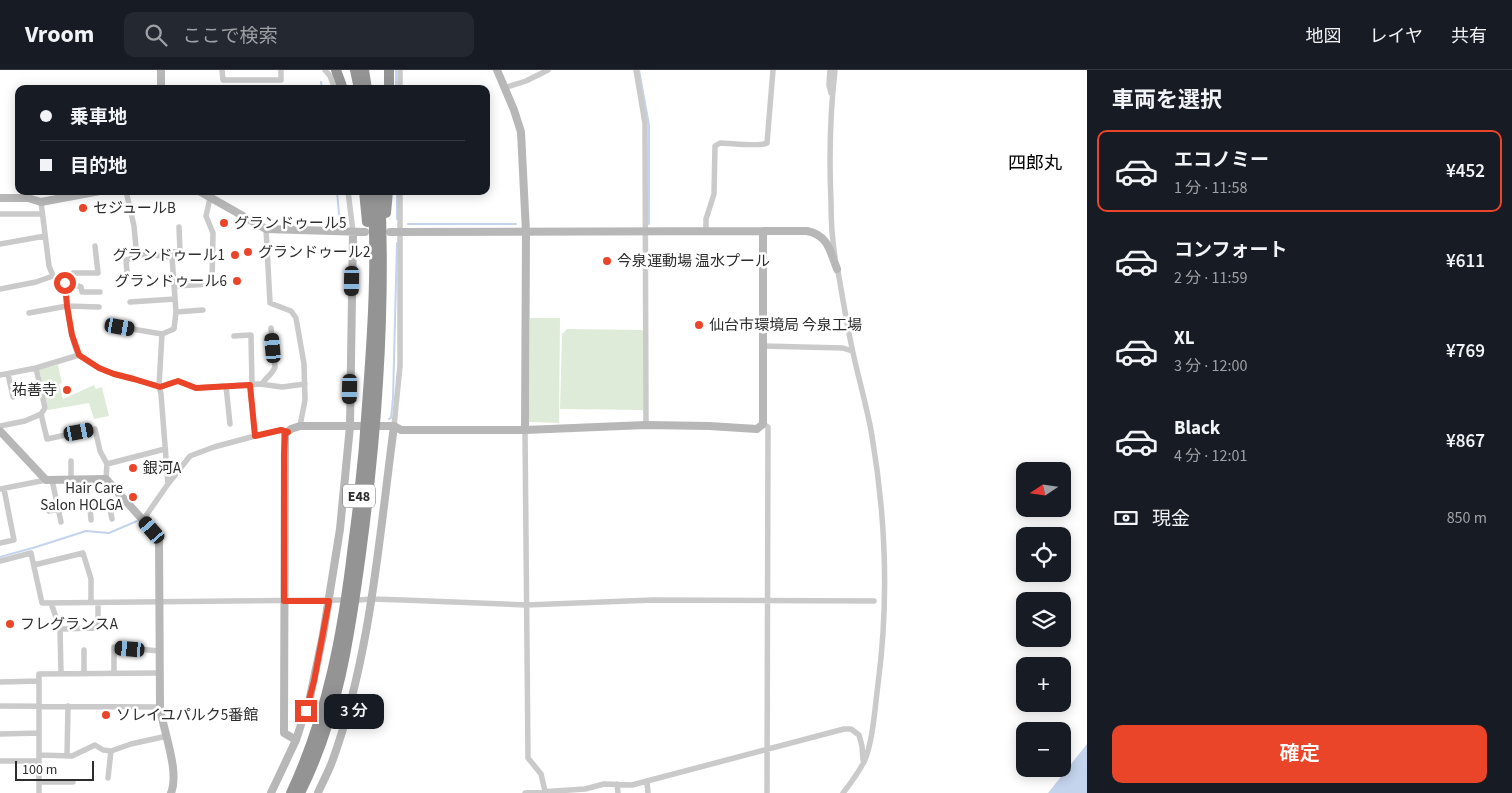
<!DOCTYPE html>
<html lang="ja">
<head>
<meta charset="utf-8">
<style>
  :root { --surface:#171b24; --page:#242831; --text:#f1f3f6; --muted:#9ea1a6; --line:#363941; --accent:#ea4528 }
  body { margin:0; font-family:"Source Sans 3","Noto Sans JP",sans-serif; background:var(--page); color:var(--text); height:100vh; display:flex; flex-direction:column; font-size:19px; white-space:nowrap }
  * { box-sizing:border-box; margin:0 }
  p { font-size:16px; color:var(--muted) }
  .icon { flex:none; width:28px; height:28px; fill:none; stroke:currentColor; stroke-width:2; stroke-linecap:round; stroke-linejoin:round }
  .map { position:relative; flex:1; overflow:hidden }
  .sheet { display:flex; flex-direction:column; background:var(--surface); width:425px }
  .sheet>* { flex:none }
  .top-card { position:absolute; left:15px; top:15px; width:475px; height:110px; border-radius:10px; box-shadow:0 2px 12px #0003; display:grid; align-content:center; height:110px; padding:0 25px; background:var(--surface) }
  .needle { width:32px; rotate:257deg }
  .tools { position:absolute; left:1016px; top:392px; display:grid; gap:10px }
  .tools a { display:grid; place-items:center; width:55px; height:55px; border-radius:10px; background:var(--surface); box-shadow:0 2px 12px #0003; font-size:25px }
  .scale { position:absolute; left:15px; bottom:12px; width:79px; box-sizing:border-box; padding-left:5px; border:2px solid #2d2d2d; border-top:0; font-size:14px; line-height:18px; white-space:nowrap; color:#2d2d2d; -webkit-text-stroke:4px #fff; paint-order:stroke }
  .end { position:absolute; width:22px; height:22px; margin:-11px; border:6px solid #ea4528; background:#fff; box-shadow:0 0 0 2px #fff }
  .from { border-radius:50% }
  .bubble { position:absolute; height:35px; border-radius:10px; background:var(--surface); box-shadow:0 2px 12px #0003; font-size:16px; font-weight:600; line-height:35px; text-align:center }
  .car { position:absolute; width:15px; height:30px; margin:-15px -8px; border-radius:6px; box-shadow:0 0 4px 1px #0007; background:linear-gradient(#222 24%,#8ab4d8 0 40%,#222 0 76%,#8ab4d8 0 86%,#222 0) }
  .top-card b { display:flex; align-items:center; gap:18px; height:48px; font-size:19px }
  .top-card b+b { border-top:1px solid var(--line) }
  .top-card i { width:12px; height:12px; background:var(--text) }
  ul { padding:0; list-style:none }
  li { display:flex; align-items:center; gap:15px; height:82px; margin:0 10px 8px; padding:0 15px; border:2px solid transparent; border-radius:10px }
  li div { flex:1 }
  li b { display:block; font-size:19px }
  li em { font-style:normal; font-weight:600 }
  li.on { border-color:var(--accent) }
  li>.icon { width:45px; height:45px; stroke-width:1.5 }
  h2 { padding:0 25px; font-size:22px; line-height:60px }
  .pay { display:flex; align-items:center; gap:12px; height:55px; padding:0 25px; font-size:19px }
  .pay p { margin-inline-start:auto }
  .button { display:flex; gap:10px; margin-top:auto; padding:10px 25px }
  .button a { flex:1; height:58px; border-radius:10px; background:var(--accent); color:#fff; font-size:20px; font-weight:600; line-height:58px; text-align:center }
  header { display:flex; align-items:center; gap:30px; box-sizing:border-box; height:70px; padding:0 25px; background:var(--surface); border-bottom:1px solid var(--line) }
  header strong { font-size:24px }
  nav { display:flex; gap:28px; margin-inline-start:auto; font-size:18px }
  .search { width:350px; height:45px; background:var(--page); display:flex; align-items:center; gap:12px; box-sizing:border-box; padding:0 18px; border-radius:10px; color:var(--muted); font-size:19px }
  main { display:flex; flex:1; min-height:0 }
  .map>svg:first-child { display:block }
</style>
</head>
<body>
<header>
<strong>Vroom</strong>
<div class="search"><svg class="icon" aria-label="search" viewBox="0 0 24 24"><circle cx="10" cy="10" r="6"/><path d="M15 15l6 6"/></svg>ここで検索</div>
<nav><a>地図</a><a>レイヤ</a><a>共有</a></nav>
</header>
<main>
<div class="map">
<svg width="1087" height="723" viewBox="0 0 1087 723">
  <rect width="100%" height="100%" fill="#fff"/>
  <path fill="#dfebd9" d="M530,248H560L559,353L529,352Z
    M567,259L643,260V340L560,339L562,264Z
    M58,295L62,313L59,314L63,329L94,315L96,319L102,317L109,346L94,349L89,333L48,340L39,299Z"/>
  <path fill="#c4d4ec" d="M1087,674V723H1048Z"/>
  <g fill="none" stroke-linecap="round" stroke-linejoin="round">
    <path stroke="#c4d4ec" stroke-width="2" d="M396,0V19
      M639,0L649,55V154
      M321,12L322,19
      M337,121L340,156H344
      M397,121V149
      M408,154H516
      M389,349L391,348L393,328L397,173
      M0,487L36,477L86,461L109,463L137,451"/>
    <path stroke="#cacaca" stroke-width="5.5" d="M222,0L223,10H281V0
      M325,0L330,6L335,19
      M400,0V19
      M636,0L645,53L646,355
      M830,0L829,15L831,23
      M504,18L526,11L548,0
      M126,121L134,156L136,178L140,184L172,187L176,242L174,259L162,264L159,316L160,317L178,311L196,318L260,314L282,317L305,314
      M348,121L353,162
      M41,132L49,196L53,206
      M0,144H42
      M266,159L270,233L291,241L296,248L304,294L305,330L300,356
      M706,162V149L714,124L715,76L720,73C730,73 760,77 767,73L773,0
      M0,174L45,166
      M172,187L171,182L180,181L179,157
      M835,187C832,169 831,150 831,132C829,88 830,44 835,0
      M837,196C842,223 846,250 852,278C858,307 867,336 872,366C886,449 889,531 878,614C875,637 873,672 864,692C858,703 851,713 843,723
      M127,202L126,190L145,184
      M71,214L81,217L82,222H100
      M65,215L71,214L73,203H98L95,176
      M174,216L212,214L213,163L206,146L210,128
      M0,219L36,212L53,206L65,213C66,228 71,274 79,285C82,288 87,290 89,292C110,306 135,309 159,316L161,324L168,414
      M130,232L175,229
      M176,242L203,240
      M29,243L67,236L99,237
      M120,257L162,264
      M234,266L251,265L252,315
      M763,276L843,278L852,281
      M36,298L45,338L41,344
      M8,304L13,327
      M0,305L36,298L79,285
      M262,314C266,307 272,305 275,297L271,258
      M250,315L255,366
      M226,316L230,354
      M763,354L768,357L767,723
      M0,356L25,351L41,344L47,369L95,359L100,381L107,394L106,409
      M394,356L400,296V121
      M525,360L528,688L541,704L545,721
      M71,391V409
      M107,394L165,379
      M52,410L61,452
      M0,419L46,410
      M109,434L112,449
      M49,441L58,439
      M91,450L90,437L127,431
      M143,450L168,414L190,386L214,377L255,366L281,360L288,362
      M0,473L14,470L4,419
      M0,491L31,483L42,533L341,530
      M34,495L83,483L91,509V533
      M359,530L371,529L403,530L526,535L653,530L874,531
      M51,533L60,559L61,604
      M60,559L98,558V533
      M84,580V603
      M114,603V577L160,581
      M0,612L39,611
      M0,636L160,637
      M0,664L39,663
      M39,685L72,686L95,675L103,680L111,681L131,674L167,666
      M67,685L68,636
      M0,691H39
      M108,708L111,681
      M39,712H73
      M647,712L648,723
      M617,714L618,723
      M39,723V604L160,603
      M525,723L585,719L604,714L632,715L844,659H851L859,665L862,676L863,690"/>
    <path stroke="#b7b7b7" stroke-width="8" d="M497,0L514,40L521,62L526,162L525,360
      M161,19V0
      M199,121L266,159L365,162
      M0,128H28L41,132L100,121
      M390,162L807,161C828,165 830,181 837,199
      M379,356H394L401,360H525L646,355L709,356L757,359L763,354V161
      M0,361L46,410L106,409L159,468L160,637C163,661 180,701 171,723
      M296,670L284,663L285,364L291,359L300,356H361
      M271,723L296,670L310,627L323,565L340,459L350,356L353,162
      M318,723C322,713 328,703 332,692C371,585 379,468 394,356"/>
    <path stroke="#949494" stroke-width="10" d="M336,0L343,19
      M355,0L359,19
      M364,0L367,19
      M389,19V0
      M364,121L367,152
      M386,143L388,121
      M291,723C328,644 343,561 353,475C360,424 365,373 368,321C373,255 377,188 372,121
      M300,723C338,648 350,565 361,483C377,363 386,242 380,121"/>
  </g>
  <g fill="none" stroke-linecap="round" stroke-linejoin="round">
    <path stroke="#ea4528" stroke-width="6" d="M65,213L67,236L72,265L79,285L99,298L114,304L134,309L160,317L178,311L196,318L250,315L255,366L281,360L288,362L285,364L284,385V531H329L314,611L306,641"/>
  </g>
  <g fill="#ea4528" stroke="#fff" stroke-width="2">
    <circle cx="83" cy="138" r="5"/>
    <circle cx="224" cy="153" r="5"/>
    <circle cx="248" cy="182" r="5"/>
    <circle cx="235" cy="185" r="5"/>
    <circle cx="607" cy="191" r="5"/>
    <circle cx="237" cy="211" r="5"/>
    <circle cx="699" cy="255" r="5"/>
    <circle cx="67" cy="320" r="5"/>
    <circle cx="133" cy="398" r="5"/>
    <circle cx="133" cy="427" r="5"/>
    <circle cx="10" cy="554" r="5"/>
    <circle cx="106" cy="645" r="5"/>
  </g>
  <g text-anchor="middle" stroke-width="5" stroke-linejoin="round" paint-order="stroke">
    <rect fill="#fff" stroke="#6c6c6c" stroke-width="1" x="343" y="414.5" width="32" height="23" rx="4"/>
    <g font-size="14" font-weight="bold" fill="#2d2d2d">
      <text x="359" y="431">E48</text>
    </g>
    <g font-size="15" fill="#2d2d2d" stroke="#fff" text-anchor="start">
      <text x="93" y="143">セジュールB</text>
      <text x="234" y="158">グランドゥール5</text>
      <text x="258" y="187">グランドゥール2</text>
      <text x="225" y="190" text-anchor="end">グランドゥール1</text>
      <text x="617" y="196">今泉運動場 温水プール</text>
      <text x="227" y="216" text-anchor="end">グランドゥール6</text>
      <text x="709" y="260">仙台市環境局 今泉工場</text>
      <text x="57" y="325" text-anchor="end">祐善寺</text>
      <text x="143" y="403">銀河A</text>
      <text x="123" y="423" text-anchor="end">Hair Care<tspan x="123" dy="17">Salon HOLGA</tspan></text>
      <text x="20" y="559">フレグランスA</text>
      <text x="116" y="650">ソレイユパルク5番館</text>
    </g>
    <g font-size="18" fill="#000" stroke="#fff">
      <text x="1035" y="99">四郎丸</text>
    </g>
  </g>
</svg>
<div class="tools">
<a><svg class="needle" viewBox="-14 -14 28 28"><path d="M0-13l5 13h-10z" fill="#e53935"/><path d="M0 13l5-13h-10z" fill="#9ea1a6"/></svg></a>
<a><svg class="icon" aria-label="locate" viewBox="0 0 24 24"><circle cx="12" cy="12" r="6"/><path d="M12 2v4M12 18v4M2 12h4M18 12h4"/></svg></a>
<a><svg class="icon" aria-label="layers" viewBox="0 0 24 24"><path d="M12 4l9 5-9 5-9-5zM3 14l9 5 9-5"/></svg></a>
<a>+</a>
<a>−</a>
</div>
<div class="scale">100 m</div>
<i class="end from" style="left:65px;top:213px"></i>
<i class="end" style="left:306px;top:641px"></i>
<div class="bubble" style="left:324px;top:624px;width:60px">3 分</div>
<i class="car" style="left:352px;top:211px;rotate:181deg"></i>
<i class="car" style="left:120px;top:257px;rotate:100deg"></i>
<i class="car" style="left:273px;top:278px;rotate:355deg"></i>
<i class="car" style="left:350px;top:319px;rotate:181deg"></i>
<i class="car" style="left:79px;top:362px;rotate:79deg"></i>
<i class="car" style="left:152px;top:460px;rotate:319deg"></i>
<i class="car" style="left:130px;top:579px;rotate:275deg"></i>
<div class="top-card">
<b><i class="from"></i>乗車地</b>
<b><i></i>目的地</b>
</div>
</div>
<section class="sheet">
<h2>車両を選択</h2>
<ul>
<li class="on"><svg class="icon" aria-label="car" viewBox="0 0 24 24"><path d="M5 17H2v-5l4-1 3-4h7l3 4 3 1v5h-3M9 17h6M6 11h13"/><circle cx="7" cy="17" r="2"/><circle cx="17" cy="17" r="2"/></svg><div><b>エコノミー</b><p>1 分 · 11:58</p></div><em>¥452</em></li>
<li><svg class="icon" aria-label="car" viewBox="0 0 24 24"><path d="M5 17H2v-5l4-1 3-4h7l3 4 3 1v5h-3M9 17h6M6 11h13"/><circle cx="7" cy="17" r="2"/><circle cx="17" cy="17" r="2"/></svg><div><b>コンフォート</b><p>2 分 · 11:59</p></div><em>¥611</em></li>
<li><svg class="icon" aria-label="car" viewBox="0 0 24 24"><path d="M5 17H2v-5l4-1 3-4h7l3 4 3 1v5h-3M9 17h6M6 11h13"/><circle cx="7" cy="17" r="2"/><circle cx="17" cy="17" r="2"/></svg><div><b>XL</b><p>3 分 · 12:00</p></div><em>¥769</em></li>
<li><svg class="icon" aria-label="car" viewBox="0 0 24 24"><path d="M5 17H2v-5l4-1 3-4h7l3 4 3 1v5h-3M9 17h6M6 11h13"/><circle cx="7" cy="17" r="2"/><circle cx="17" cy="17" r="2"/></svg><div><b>Black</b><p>4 分 · 12:01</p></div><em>¥867</em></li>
</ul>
<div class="pay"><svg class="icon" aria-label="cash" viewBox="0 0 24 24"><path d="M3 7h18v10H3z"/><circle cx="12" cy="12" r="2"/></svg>現金<p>850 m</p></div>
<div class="button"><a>確定</a></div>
</section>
</main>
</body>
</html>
